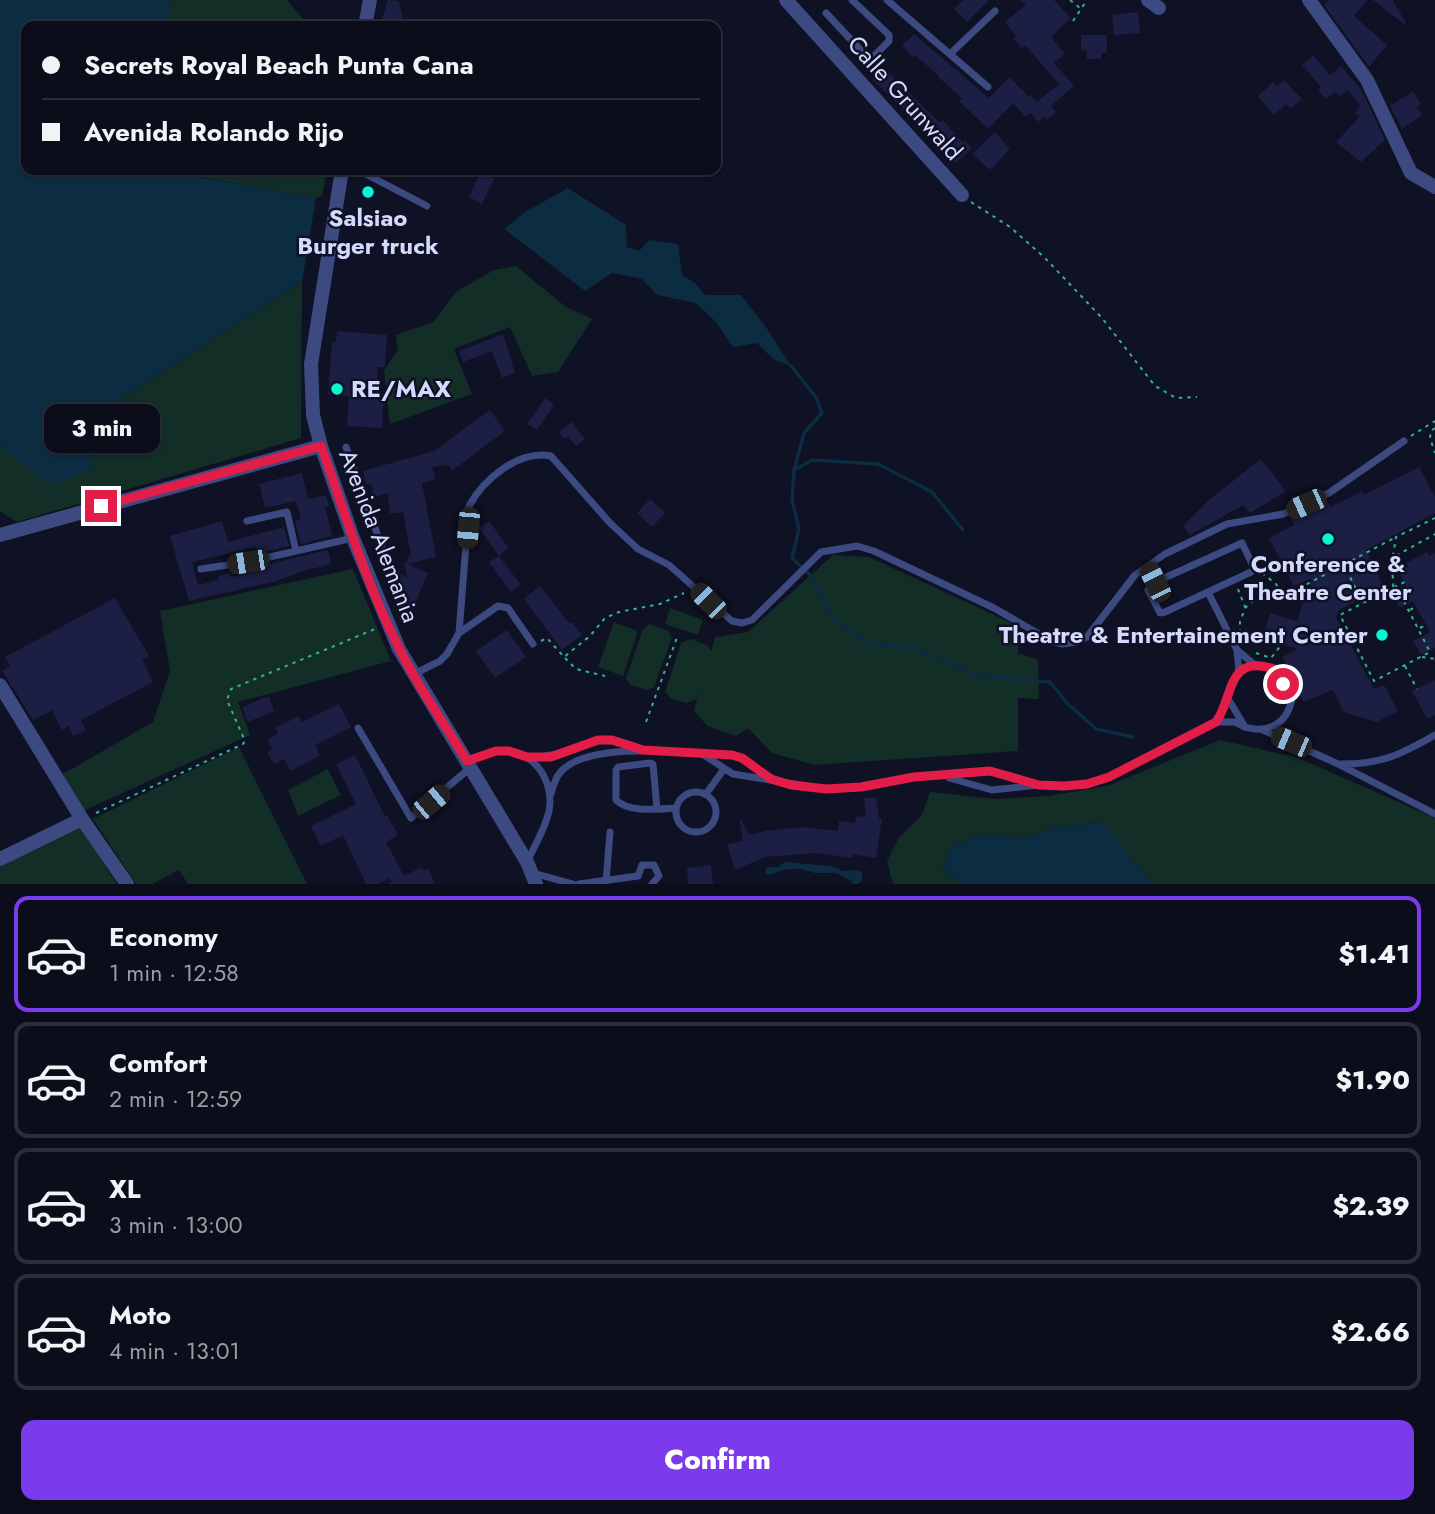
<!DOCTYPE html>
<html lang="en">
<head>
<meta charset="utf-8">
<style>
  :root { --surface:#0b0d1b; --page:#141624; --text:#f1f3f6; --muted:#9a9ca3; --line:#2b2d3a; --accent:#7c3aed }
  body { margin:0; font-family:Jost,sans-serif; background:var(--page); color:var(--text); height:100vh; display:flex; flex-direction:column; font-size:26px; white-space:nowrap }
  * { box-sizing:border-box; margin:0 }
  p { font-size:23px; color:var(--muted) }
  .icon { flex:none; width:38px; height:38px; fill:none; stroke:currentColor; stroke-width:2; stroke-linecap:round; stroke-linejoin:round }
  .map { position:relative; height:884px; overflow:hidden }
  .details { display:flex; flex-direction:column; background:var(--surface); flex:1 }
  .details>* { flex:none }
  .top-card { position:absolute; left:21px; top:21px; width:700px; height:154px; border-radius:14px; box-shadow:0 2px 5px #0004,0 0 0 2px var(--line); display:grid; align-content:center; height:154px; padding:0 21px; background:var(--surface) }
  .end { position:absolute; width:32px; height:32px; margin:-16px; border:9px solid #e11d48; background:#fff; box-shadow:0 0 0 4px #fff }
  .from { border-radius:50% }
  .bubble { position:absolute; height:49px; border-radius:14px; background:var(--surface); box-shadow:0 2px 5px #0004,0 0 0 2px var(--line); font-size:23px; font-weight:800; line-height:49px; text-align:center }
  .car { position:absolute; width:21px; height:42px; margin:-21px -10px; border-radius:9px; box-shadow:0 0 5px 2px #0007; background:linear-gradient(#222 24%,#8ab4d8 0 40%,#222 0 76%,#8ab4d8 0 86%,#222 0) }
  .top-card b { display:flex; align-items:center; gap:24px; height:66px; font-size:26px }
  .top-card b+b { border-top:2px solid var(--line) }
  .top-card i { width:18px; height:18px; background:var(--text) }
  ul { padding:12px 0 0; list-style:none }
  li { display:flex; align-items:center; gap:21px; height:116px; margin:0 14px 10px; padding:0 7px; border:4px solid var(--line); border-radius:14px }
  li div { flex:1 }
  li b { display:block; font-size:26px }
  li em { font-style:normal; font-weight:800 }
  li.selected { border-color:var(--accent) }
  li>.icon { width:63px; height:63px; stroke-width:1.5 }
  .cta { display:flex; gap:14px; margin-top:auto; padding:14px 21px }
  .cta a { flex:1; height:80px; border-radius:14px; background:var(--accent); color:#fff; font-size:28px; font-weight:800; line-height:80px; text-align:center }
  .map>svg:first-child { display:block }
</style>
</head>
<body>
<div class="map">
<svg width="1435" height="884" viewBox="0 0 1435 884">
  <rect width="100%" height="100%" fill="#0f1124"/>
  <path fill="#132e26" d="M171,0H287L309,26H166Z
    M158,170H327L322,195L316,198Z
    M516,266L566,307L592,319L558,372L532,376L510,327L454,349L472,394L390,424L384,371L398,349L396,335L433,322L457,291L494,270Z
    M302,282L301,438L17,522L0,511V442L2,448L92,469L86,421Z
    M833,555L869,557L1018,626V653L1038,660L1039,699L1018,698V751L814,765L772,753L748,728L736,736L707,726L694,710L699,693L696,699L687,703L671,699L665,692L681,643L691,639L707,645L711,652L715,637L748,632Z
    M353,569L391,661L238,702L250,735L83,811L63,774L153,722L170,671L160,611Z
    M670,608L703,620L698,635L665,624Z
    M614,622L638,631L623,676L598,667Z
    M650,624L668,631L672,638L654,687L647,690L631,685L626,678L643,629Z
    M1220,740L1296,757L1435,818V884H1152L1101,822L1054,828L1020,839L982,834L952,846L943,869L961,884H893L887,861L899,837L922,815L930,792L995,799L1049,796L1107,786Z
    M239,747L307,884H188L179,870L152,884H136L93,819Z
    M328,769L341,795L298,816L288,790Z
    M79,825L117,884H0V866Z"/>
  <path fill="#0c2c41" d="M0,0H171L167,26H26V170H158L316,198L302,282L86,421L92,470L50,485L2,448L0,442Z
    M568,188L626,225L627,247L639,251L649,240L678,244L682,275L695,283L705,295H741L768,330L791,366L773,359L757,343L733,347L716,322L696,303L657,295L642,279L612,273L585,291L504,229L525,212Z
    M1102,822L1152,884H961L943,869L952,846L982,834L1020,839L1054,828Z
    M785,862L831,866L843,871L859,870L862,874V880L858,884H853L852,881L836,873H815L801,869H787L769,875L765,874L766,867H778Z"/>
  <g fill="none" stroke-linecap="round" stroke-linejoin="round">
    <path stroke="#0c2c41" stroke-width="3.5" d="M791,366L816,397L822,413L804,433L794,470L792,500L799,529L792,558L810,575L834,620L867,643L914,648L978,676L1050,682L1067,703L1096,729L1133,737
      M794,470L812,460L878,464L932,492L963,530"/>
  </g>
  <path fill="#1c1e44" d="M388,0L399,1L403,20H398L397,24L382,19Z
    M964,0H989L967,22L954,9Z
    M1021,0H1054L1071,18L1051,37L1065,54L1054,63L1074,86L1051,106L1056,112L1047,120L1044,116L1038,122L1030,113L1026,117L1013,103L988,129L959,101L962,98L938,77L939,76L915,55L913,57L902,46L914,34L989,98L1009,77L1029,97L1031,95L1037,102L1059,84L1025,45L1022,48L1013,38L1016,36L1005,22L1026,5Z
    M1329,0H1367L1354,16L1387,45L1369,67L1324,5Z
    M1373,0H1393L1408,27Z
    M1138,12L1140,33L1114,35L1112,15Z
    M1081,35H1107V53H1101V59H1087V51L1081,49Z
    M1313,55L1330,75L1341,66L1362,91L1385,140L1361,162L1336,142L1360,116L1355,113L1360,106L1348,90L1339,97L1335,92L1326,99L1318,90L1321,87L1302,65Z
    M883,67L940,123L943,120L963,143L965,141L972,148L956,163L937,148L938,146L929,134L872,79Z
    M1284,80L1302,99L1290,109L1286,104L1274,115L1258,96L1273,82L1277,87Z
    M1413,91L1421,104L1416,107L1422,115L1402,129L1390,106Z
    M995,132L1010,149L990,170L972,154Z
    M480,173L494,179L482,204L469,197Z
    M337,331L387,335L385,367H378L376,396H384L382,428L347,426L349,396L328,395L332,342H336Z
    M503,334L515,373L502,378L492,351L463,362L459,351Z
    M545,398L554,405L537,430L527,424Z
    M490,410L505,431L452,471L449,465L432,467L436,479L422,483L436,557L407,564L428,573L407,622L399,618L401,613L396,611L402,596L391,592L395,582L387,578L391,569L407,577L404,562L406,563L412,550L410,551L403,512L390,514L388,493L373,497L371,483L366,484L363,471L434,451Z
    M572,422L585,439L576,446L568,436L564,439L558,432Z
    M1261,459L1286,491L1250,513L1243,505L1190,535L1183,526L1210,499Z
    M1419,467L1435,497V513L1366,550L1384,587L1339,610L1336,617L1374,689L1384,685L1398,711L1377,722L1344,712L1333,690L1304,702L1291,684L1289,671L1282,657L1298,649L1262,638L1270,613L1297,621L1312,578L1294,586L1269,538L1294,525L1290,517L1327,500L1331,507L1362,491L1364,495Z
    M302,473L308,499L326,495L329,506L325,507L332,536L301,544L295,521L301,519L296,501L265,508L259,484Z
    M650,499L665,513L652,527L637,513Z
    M222,521L228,542L284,527L289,546L256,554L255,547L192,562L198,585L219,580L218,576L230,573L231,577L261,570L260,566L328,550L331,564L300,572L277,581L189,601L170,536Z
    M489,521L508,547L499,556L479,528Z
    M1427,552L1429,556L1435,553V648L1421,655L1413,641L1430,632L1413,601L1400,608L1392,593L1406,586L1399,572L1408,567L1406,563Z
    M499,556L521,585L511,592L489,562Z
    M540,586L570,624L572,622L582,635L562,650L524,599Z
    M115,598L149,656L142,660L153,682L81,720L86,730L73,736L69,726L62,730L52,710L33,720L2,671L10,666L5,657Z
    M507,630L526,657L495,678L476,651Z
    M1435,680V715L1427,719L1412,691Z
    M269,696L274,711L248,722L242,707Z
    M339,704L351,727L315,745L320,756L290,771L284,759L274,764L267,752L272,749L267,739L278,734L275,728L299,716L302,722Z
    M355,755L385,816L387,815L398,835L386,842L404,876L422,867L424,871L428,869L435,884H387L392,882L390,878L378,884H366L343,835L321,846L311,826L356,804L336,764Z
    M876,797L879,818L882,819L876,858L853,854V858L815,853L765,857L735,870L727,844L743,841L739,817L750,835L765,831L802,827L838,831L839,821L855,823L856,816L866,817L864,798Z
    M711,865L713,884H688L687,868Z"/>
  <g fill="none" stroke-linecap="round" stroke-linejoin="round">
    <path stroke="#33b28c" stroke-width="2" stroke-dasharray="3.5 5" stroke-linecap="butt" d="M1070,0L1080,8
      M1073,21L1087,0
      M971,202L1010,227L1044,257L1102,318L1155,386L1176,398L1197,397
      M1435,428L1431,431L1430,438L1435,453
      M1411,436L1435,421
      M1393,556L1396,537L1435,518
      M1343,562L1362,602
      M1262,573L1276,584L1282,594
      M1396,586L1430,652L1374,681L1340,615L1396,586L1405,582
      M1393,587C1394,576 1390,568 1392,558L1435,534
      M1238,589L1245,607
      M1410,610L1416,606
      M1420,628L1426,625
      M1240,633V622L1245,608L1257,598L1292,592L1396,537
      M541,641L547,638L564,657L590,636L605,618L619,612L660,604L684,593
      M1256,653L1271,658L1282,644
      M1422,657L1435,659
      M565,658L576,669L605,676
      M1405,666L1417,689
      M646,722L678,635
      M96,813L243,744L245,741L227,700L231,689L375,629"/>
    <path stroke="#3c4a81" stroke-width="7" d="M887,0L988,87
      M826,13L867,57L874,56L889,41V35L852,0
      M950,54L995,11
      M358,170L427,206
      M346,447L384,553
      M247,521L287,512L296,551
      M1242,543L1254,568L1251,572L1165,612L1160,613L1148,590L1151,584Z
      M201,569L248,562L353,538
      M1208,592L1237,650L1239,673
      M459,633L498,606L508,608L533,644
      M1237,650L1256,666
      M414,674L440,661L447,654L459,633L469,506C483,480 519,449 551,456L610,523L638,549L669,565L732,621L742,623L752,620L821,552L857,546L874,551L994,608L1051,641L1063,644L1076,642L1087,637L1135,575L1165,554L1227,524L1283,514L1329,493L1404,441
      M1216,722C1234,698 1226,653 1274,669L1292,699C1287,724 1268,734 1245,727L1227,697
      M358,728L411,818L470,768
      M1263,730L1338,764L1435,814
      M701,753L733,774L826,789L861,787L914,777L990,771L1039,785
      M527,757C575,759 588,726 639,748
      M467,761C477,758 488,752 498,751C532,747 555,780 549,811C545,829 535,845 527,862
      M1341,764C1382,764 1400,755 1435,735
      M949,778L992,790L1039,785L1064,786L1087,784L1109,777L1216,722H1235L1245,727
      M676 812a20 20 0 1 1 40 0a20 20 0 1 1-40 0Z
      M551,794C553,787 555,779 559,774C584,739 693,753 732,755L742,758L769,778
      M706,794L724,769
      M657,809L653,764L650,763L618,767L616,770V800C629,813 658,809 675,808
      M533,873L573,884
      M638,876L642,865H654L659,876L652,884
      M606,882L610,832
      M579,884L638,876"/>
    <path stroke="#3c4a81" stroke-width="14" d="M786,0L962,195
      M1148,0L1159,8
      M1309,0L1367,80L1411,173L1435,187
      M0,535L321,446
      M0,685L82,819L127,884
      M0,859L82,819"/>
    <path stroke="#3c4a81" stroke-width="14" d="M365,26L370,0
      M342,170L311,364L313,415L321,446L353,538L399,649L527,862L536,884"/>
  </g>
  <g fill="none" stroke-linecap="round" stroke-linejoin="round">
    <path stroke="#e11d48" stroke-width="9" d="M101,506L321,446C345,513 366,583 398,646C417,686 444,723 467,761L496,751H509L527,757H551L598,740H612L643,750L732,755L742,758L771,779L791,785L826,789L861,787L914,777L990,771L1039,785L1064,786L1087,784L1109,777L1216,722C1234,698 1226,653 1274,669L1283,684"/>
  </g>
  <g fill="#09f5d3" stroke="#0f1124" stroke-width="2.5">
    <circle cx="368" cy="192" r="7"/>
    <circle cx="337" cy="389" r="7"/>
    <circle cx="1328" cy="539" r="7"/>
    <circle cx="1382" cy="635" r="7"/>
  </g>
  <g text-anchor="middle" stroke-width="5" stroke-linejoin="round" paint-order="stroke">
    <g font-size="24" fill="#d4d9fd" stroke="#0f1124">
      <text transform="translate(905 98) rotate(48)" y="8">Calle Grunwald</text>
      <text transform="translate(379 536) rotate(69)" y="8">Avenida Alemania</text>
    </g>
    <g font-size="24" font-weight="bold" fill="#d4d9fd" stroke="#0f1124">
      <text x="368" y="226">Salsiao<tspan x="368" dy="28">Burger truck</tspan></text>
      <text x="351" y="397" text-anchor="start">RE/MAX</text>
      <text x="1328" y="572">Conference &amp;<tspan x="1328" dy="28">Theatre Center</tspan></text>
      <text x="1368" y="643" text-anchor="end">Theatre &amp; Entertainement Center</text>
    </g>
  </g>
</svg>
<i class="end from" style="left:1283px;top:684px"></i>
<i class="end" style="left:101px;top:506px"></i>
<div class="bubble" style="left:44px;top:404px;width:116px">3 min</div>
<i class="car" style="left:1306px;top:504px;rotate:246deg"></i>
<i class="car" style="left:468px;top:528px;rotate:185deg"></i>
<i class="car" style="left:248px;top:562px;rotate:261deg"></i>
<i class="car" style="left:1155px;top:582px;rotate:334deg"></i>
<i class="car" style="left:708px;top:601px;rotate:315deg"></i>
<i class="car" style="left:1291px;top:742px;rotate:293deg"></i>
<i class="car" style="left:431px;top:802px;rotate:50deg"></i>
<div class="top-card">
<b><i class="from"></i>Secrets Royal Beach Punta Cana</b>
<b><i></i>Avenida Rolando Rijo</b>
</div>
</div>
<section class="details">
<ul>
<li class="selected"><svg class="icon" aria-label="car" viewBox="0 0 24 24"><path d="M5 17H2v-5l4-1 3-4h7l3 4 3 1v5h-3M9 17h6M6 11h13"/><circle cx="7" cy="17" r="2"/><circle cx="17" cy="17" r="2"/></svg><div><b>Economy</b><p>1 min · 12:58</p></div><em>$1.41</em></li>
<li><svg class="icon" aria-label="car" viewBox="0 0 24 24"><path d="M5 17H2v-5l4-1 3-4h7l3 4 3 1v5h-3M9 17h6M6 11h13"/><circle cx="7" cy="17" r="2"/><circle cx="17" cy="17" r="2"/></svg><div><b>Comfort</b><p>2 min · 12:59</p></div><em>$1.90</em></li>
<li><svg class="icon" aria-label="car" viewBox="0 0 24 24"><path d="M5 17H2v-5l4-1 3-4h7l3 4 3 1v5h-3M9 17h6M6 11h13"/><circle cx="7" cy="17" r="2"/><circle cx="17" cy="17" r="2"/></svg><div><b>XL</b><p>3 min · 13:00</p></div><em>$2.39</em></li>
<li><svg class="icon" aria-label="car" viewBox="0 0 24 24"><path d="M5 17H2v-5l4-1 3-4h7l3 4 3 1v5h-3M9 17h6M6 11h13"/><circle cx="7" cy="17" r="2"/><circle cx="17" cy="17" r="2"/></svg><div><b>Moto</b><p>4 min · 13:01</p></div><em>$2.66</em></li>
</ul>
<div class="cta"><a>Confirm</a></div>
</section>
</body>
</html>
